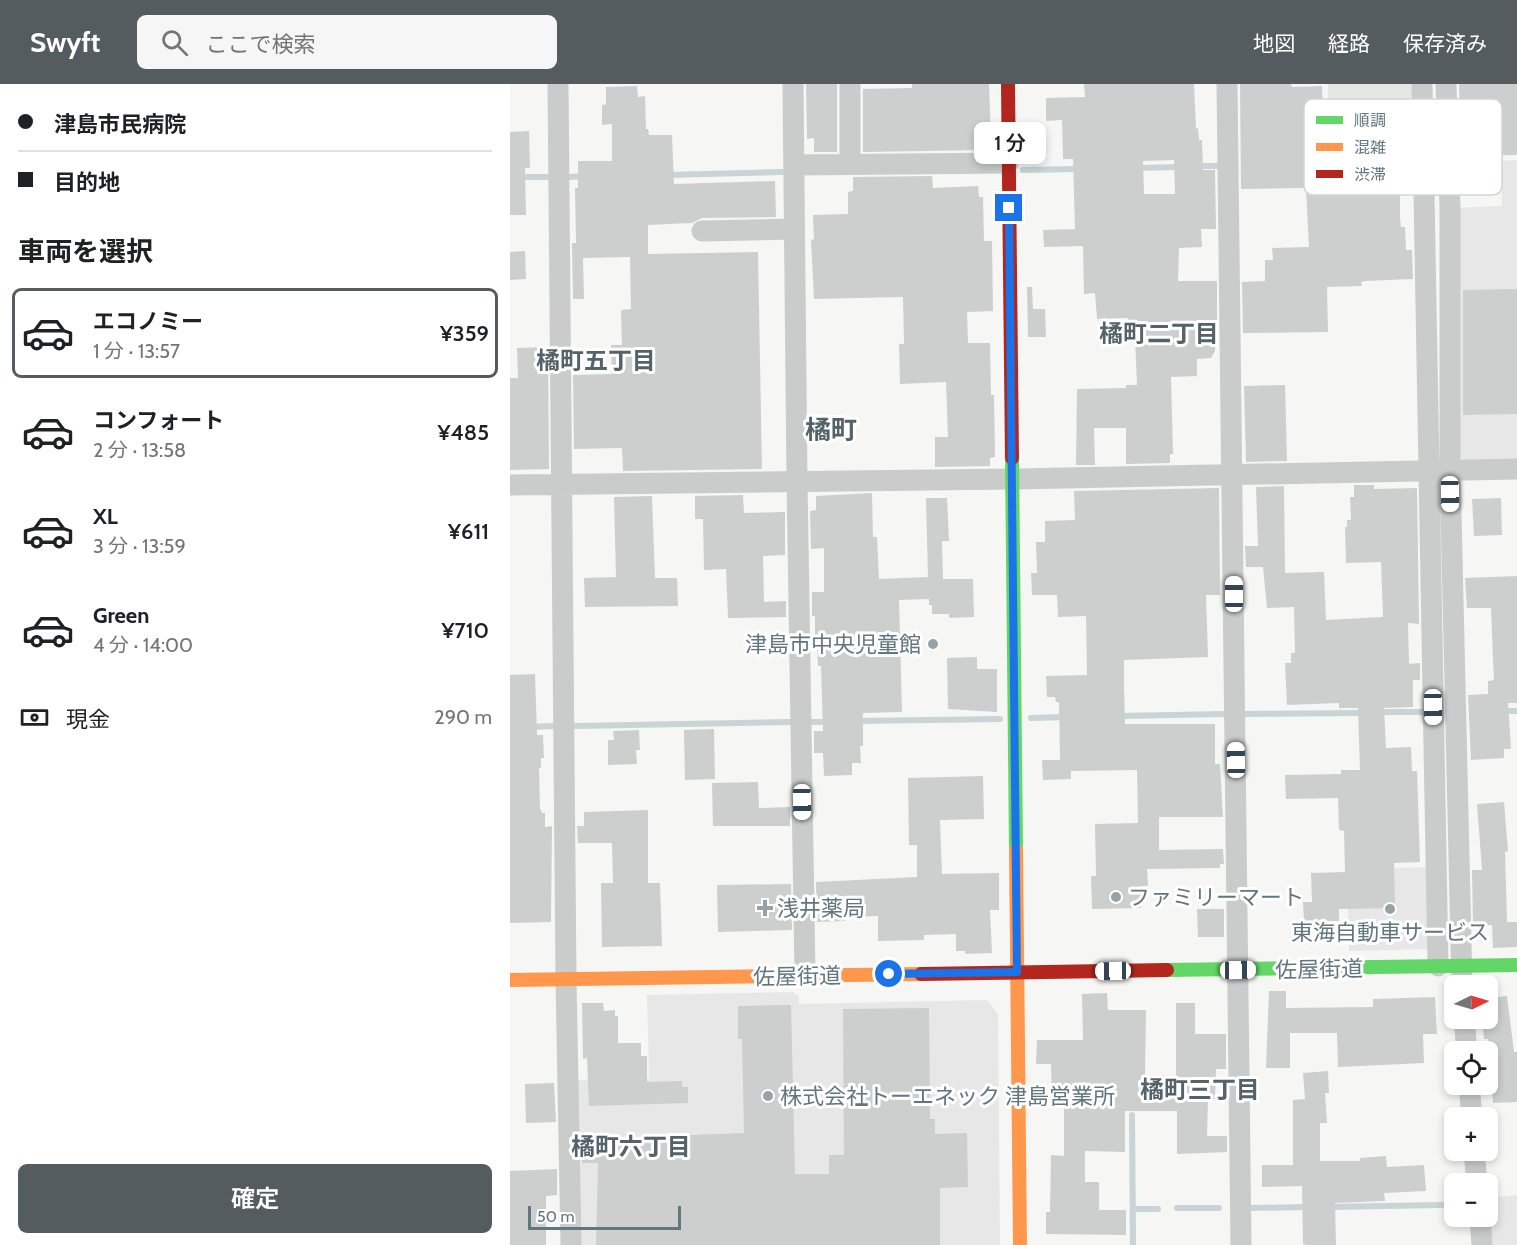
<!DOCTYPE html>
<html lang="ja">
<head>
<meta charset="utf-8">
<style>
  :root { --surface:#fff; --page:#f6f6f6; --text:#202124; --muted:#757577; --line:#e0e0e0; --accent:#555c5f }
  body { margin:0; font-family:Cabin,"Noto Sans JP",sans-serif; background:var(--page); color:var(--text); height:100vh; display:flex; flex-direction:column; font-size:22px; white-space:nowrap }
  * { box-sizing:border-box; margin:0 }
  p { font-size:20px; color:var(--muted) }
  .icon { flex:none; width:33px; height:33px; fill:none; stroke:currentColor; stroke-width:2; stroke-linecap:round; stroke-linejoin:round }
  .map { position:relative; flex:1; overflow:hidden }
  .panel { display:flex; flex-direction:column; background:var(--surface); width:510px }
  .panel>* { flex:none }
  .hud { display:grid; align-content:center; height:132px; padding:0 18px; background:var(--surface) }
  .needle { width:39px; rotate:85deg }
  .tools { position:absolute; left:934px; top:891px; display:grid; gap:12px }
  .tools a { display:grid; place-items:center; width:54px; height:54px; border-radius:9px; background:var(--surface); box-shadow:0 3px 9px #0003; font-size:30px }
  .scale { position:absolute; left:18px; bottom:15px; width:153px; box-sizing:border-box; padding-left:6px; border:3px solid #61767f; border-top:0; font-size:16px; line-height:21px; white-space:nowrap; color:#61767f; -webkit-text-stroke:4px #fff; paint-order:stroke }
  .end { position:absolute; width:27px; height:27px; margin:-14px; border:8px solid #1a73e8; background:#fff; box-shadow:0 0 0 3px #fff }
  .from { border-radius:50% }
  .bubble { position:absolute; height:42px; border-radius:9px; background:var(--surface); box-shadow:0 3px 9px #0003; font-size:20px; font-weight:600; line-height:42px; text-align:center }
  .car { position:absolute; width:18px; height:36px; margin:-18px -9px; border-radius:8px; box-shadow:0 0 4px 2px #0007; background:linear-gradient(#fff 24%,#345 0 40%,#fff 0 76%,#345 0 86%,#fff 0) }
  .hud b { display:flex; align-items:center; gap:21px; height:57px; font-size:22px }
  .hud b+b { border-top:2px solid var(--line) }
  .hud i { width:15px; height:15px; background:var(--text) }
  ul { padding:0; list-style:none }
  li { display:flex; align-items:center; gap:18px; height:90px; margin:0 12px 9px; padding:0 6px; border:3px solid transparent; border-radius:9px }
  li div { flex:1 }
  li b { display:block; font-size:22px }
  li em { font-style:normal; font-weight:600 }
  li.active { border-color:var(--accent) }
  li>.icon { width:54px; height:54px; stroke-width:1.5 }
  h2 { padding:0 18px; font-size:27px; line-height:72px }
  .pay { display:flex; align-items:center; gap:15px; height:66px; padding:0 18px; font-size:22px }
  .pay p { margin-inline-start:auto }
  .button { display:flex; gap:12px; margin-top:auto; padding:12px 18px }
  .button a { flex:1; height:69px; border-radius:9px; background:var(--accent); color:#fff; font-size:24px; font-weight:600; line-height:69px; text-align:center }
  header { display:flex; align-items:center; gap:36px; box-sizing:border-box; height:84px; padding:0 30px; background:var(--accent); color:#fff }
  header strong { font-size:28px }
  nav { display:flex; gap:33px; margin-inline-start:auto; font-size:21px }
  .search { width:420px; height:54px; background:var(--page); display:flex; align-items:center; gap:15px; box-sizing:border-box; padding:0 21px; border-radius:9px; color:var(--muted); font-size:22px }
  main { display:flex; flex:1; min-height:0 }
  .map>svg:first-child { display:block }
</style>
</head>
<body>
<header>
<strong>Swyft</strong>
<div class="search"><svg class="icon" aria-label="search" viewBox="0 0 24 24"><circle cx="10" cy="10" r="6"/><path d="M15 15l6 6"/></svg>ここで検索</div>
<nav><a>地図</a><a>経路</a><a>保存済み</a></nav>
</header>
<main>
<section class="panel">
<div class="hud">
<b><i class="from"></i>津島市民病院</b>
<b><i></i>目的地</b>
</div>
<h2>車両を選択</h2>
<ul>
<li class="active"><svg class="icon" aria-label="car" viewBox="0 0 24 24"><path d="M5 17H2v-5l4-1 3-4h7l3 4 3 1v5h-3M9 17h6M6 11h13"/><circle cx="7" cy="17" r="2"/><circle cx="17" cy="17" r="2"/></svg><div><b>エコノミー</b><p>1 分 · 13:57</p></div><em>¥359</em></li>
<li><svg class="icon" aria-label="car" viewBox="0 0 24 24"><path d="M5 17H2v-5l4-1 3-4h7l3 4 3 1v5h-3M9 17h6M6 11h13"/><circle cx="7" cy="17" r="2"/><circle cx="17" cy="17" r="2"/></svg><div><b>コンフォート</b><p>2 分 · 13:58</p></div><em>¥485</em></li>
<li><svg class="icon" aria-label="car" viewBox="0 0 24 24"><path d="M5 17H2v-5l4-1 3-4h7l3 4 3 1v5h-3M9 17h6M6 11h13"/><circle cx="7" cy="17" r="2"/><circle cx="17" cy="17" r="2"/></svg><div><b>XL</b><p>3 分 · 13:59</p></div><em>¥611</em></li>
<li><svg class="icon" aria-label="car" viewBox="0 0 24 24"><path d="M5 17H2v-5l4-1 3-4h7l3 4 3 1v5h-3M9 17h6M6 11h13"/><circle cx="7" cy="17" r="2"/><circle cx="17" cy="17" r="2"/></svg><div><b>Green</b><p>4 分 · 14:00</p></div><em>¥710</em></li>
</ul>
<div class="pay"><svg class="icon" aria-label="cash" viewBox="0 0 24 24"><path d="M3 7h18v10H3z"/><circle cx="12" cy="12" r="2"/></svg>現金<p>290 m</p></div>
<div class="button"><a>確定</a></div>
</section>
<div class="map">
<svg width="1007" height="1161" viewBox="0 0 1007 1161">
  <rect width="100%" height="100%" fill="#f6f6f5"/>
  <path fill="#e6e7e6" d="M1007,76V375L953,376L945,372L943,124L992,122L991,77Z
    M921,783L923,865L839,867L837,785Z
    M283,908L289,912V920L477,916L488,930L490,1161H68L65,996L139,994L137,911Z
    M1007,1111V1161H981L978,1114Z"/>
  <path fill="#e5e8e2" d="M818,0H905L906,30L818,33Z"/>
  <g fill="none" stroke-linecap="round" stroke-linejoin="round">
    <path stroke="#c8d4d5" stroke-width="6" d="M685,82H709
      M625,84L672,83
      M513,86L570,85
      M156,91L272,88
      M0,93H38
      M59,93L74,92
      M993,627H1007
      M867,628H918
      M734,630L854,629
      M609,632L716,630
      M521,634L556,633
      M346,637L490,635
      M301,638H318
      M66,642L281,638
      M19,643L45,642
      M622,1031L623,1161
      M819,1123L932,1121
      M667,1124H709
      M739,1124L799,1123
      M623,1125H648"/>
  </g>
  <path fill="#cdcfcf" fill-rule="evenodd" d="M296,0H327V68H304V54L297,55Z
    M402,0H479L481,55H472L473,66L353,68V5L402,4Z
    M574,0H684L686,45L688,44L689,56H692L693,86H705L706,145H691L692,163L669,164L668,197H707V250H705V267L701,274L687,275V292L661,293L663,370H660V379L616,380V344H584L585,381H566L567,305L616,304V301H627L625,252H618V234L587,235L585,209L574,210L573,162L534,163L533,146L565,145L563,75H553L552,36L536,37V14L575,13ZM664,76L665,110H634L633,77Z
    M730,0H781L782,3L812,2L813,36L888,33L890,83H894V98L890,99V134L891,143H895L896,166H902L903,195L855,197L851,198L852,202L817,203L818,248L733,249L732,198L755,197V176H763L762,164L799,163L796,104L731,105Z
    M949,0H1007V71L951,72Z
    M127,2L128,13L135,12L136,45H138L139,51H162L164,100L265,97L266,133L192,134L182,139L138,141V170L248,168L252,385L113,387L112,364L64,365L63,291L102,290L101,261H112L111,226L121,225L120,173L73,174L74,215H63L62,159H66L65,104H68V77H102V40L92,41V21L96,20V3Z
    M19,47L20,84H15L16,131H0V48Z
    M422,92L423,104L468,102L469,113H473L474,157H482L483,227L457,228L458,259H480L481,311H484L485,373L480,374V382L425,383V353H438L436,298L390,300L389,260H394L393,213L304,215L301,156L304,155L303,131L338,130V108L343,107V93Z
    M15,167L16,195L0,196V168Z
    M517,203H522L523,225H535L536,253H518Z
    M1007,205V330L953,331V206Z
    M38,263L39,385L0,386V294H8L7,264Z
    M775,301L777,377L736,378L734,302Z
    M844,401H864V405L907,404L909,540L898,539L899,580L910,579V596H903V623L874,624L876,664L901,663L902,687H907L910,778L884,779L885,824L829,825V837L794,838L793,818H802L801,789L835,788L834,747L829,746L828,714L776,715L775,691L831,690V686H850L848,624H829V619L777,621L775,579H781V569H785L784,523L757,524L753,483H736L735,462H748L746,403L774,402L775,489L814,488L816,536L873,533L871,478L836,479L835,443H837V436H841L840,413H844Z
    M709,404L710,511H696L698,573L614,576V602L615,640H705V680H710L713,733H649V766L713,765L714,780H710V784L637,785L638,802H631V824L582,825L581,792H586L585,740L628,739L627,686L561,687V695L533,696L532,676H550L549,618H546L545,613H537L536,592L577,591L576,532L548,533L547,511H522L521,489H527L526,458H535V437L565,436L564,407Z
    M362,409L363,453H367L369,495L418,493L416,414H437L439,457H432L433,495H463L464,533L439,534V530H422V521H419V515L389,516L392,628L353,629V662H350L351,679H342V691L314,692L313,669H304V647H313L311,582H308L307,559H305V532H302V508H314V464L301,465L300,427L306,426V412Z
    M233,411L234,429L275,428V471L253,472L254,518L276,517V533L218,534L216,485L194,486L193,435H185V412Z
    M142,412L145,494H167L168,522L75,523L74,494L106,493L104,413Z
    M991,414L992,451L964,452L962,415Z
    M1007,492V619H998L1001,665H994V674L961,676L958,611L978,610V597L984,596L983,576L981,524H957L955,494Z
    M467,573V585H487V628L438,625L437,574Z
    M25,590L27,651H33L34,674H31V684H29L30,724L32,729H35V743L42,742L41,838L0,839V591Z
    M204,645L205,695L175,696L174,646Z
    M129,646L130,666H126L127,680L98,681V656H104L103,647Z
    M473,692L474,735L430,736L432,790L489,789V826H480L482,869L455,870V867H446V850L414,851V856L368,857V832L335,833V837L307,838L306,798L407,793V761H399L398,694Z
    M248,698L249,724L280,723V742H203L202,699Z
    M994,718L998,767L995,768L997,838H1007V863L983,864L982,841L963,842L962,786H972L967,720Z
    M138,726V799H150L152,862L92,863L91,799H103L102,759H68L67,742H74V728Z
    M281,800L282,846L208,848L207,801Z
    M687,825H714V853H688Z
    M759,907H776V924L863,923V915L925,913L927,950H913L914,979L828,983L827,949H780V984H756Z
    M597,909L598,926H636L635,991L666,992V919H685V950H716V985H706L705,1015H698L697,1052H717V1068L667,1070V1027H615V1068L575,1067V1098H589V1126H616V1151L536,1150V1128H540L541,1071L554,1072V1021H542L541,980H526L527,956H573L572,910Z
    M997,912L1004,968H1007V1018L983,1019L981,991H978V955H974L972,934H978V914Z
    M72,919H93L94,927L105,926V932H108V959H131V972H137V998L172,997V1003H178V1019L79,1022L77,974L73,975Z
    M281,921L285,1090H319V1071H334L333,925L419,924L420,1035H425V1050L457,1049L458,1103L430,1104V1161H86L88,1079H72V1059L180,1056L179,1051L234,1049L232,955H228V922Z
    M818,987L819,1009H815L817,1039H810V1077H850V1074L876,1072L877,1083L914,1081L916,1107L874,1109L875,1117L825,1119L826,1161H798L793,1160L792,1102L752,1103V1081H783V1016L795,1015L793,989Z
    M44,999L46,1038L16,1039L15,1000Z
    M47,1085V1111L36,1112V1161H0V1087Z"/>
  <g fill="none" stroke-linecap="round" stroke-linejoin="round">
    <path stroke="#cacccc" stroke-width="21" d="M48,0L56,895L61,1161
      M283,0L287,397L295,891
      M340,0V80
      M717,0L731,1161
      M912,0L928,882
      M936,0L940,124V386L952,902
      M284,81L498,79
      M192,147L284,145
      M0,401L503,395L1007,385
      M954,934L957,968
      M959,1000L962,1034
      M964,1066L967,1100
      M970,1132L972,1161"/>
    <path stroke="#63d668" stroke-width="14" d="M502,374L506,766
      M657,886L1007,881"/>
    <path stroke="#ff974d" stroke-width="14" d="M506,766L510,1161
      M0,896L411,890"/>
    <path stroke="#b3261e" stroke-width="14" d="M498,0L502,374
      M411,890L657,886"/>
  </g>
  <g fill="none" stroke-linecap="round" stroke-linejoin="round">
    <path stroke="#1a73e8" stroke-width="8" d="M379,890L507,888L499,124"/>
  </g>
  <g fill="#95a3a8" stroke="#fff" stroke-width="2">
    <circle cx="423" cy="560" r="6"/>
    <circle cx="606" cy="813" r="6"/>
    <path d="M252 815h6v6h6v6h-6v6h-6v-6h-6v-6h6z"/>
    <circle cx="880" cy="825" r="6"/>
    <circle cx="258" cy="1012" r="6"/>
  </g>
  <g text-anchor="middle" stroke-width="6" stroke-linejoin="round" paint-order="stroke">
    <g font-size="22" fill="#61767f" stroke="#fff" text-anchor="start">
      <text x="411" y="568" text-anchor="end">津島市中央児童館</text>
      <text x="618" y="821">ファミリーマート</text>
      <text x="267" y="832">浅井薬局</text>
      <text x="880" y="856" text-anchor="middle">東海自動車サービス</text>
      <text x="270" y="1020">株式会社トーエネック 津島営業所</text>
    </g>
    <g font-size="22" fill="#61767f" stroke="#fff">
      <text transform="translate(809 885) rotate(-1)" y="8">佐屋街道</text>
      <text transform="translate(287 892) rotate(-1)" y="8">佐屋街道</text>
    </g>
    <g font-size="24" font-weight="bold" fill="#54636a" stroke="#fff">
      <text x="649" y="258">橘町二丁目</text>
      <text x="86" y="285">橘町五丁目</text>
      <text x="690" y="1014">橘町三丁目</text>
      <text x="121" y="1071">橘町六丁目</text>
    </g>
    <g font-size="26" font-weight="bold" fill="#54636a" stroke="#fff">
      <text x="321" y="355">橘町</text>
    </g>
  </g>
  <rect x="794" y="15" width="198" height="96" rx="9" fill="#fff" stroke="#d0d6d9" stroke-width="1.5"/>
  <rect x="806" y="32" width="27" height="8" fill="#63d668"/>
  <rect x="806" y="59" width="27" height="8" fill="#ff974d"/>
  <rect x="806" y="86" width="27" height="8" fill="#b3261e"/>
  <g font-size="16" fill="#61767f">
    <text x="844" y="42">順調</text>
    <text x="844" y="69">混雑</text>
    <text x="844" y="96">渋滞</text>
  </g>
</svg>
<div class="tools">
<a><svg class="needle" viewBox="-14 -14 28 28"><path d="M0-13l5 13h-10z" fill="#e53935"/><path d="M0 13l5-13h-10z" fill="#757577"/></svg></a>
<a><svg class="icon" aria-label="locate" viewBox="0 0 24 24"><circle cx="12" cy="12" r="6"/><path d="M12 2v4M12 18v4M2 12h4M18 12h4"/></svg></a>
<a>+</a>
<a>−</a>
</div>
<div class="scale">50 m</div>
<i class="end from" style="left:379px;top:890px"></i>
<i class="end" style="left:499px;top:124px"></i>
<div class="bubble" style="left:464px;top:38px;width:72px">1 分</div>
<i class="car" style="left:940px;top:410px;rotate:179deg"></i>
<i class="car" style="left:724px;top:510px;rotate:0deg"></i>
<i class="car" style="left:923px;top:623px;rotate:179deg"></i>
<i class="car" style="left:726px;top:676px;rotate:359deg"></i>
<i class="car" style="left:292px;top:718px;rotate:179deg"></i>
<i class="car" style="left:728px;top:886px;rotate:89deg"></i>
<i class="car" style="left:603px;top:887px;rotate:269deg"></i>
</div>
</main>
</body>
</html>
